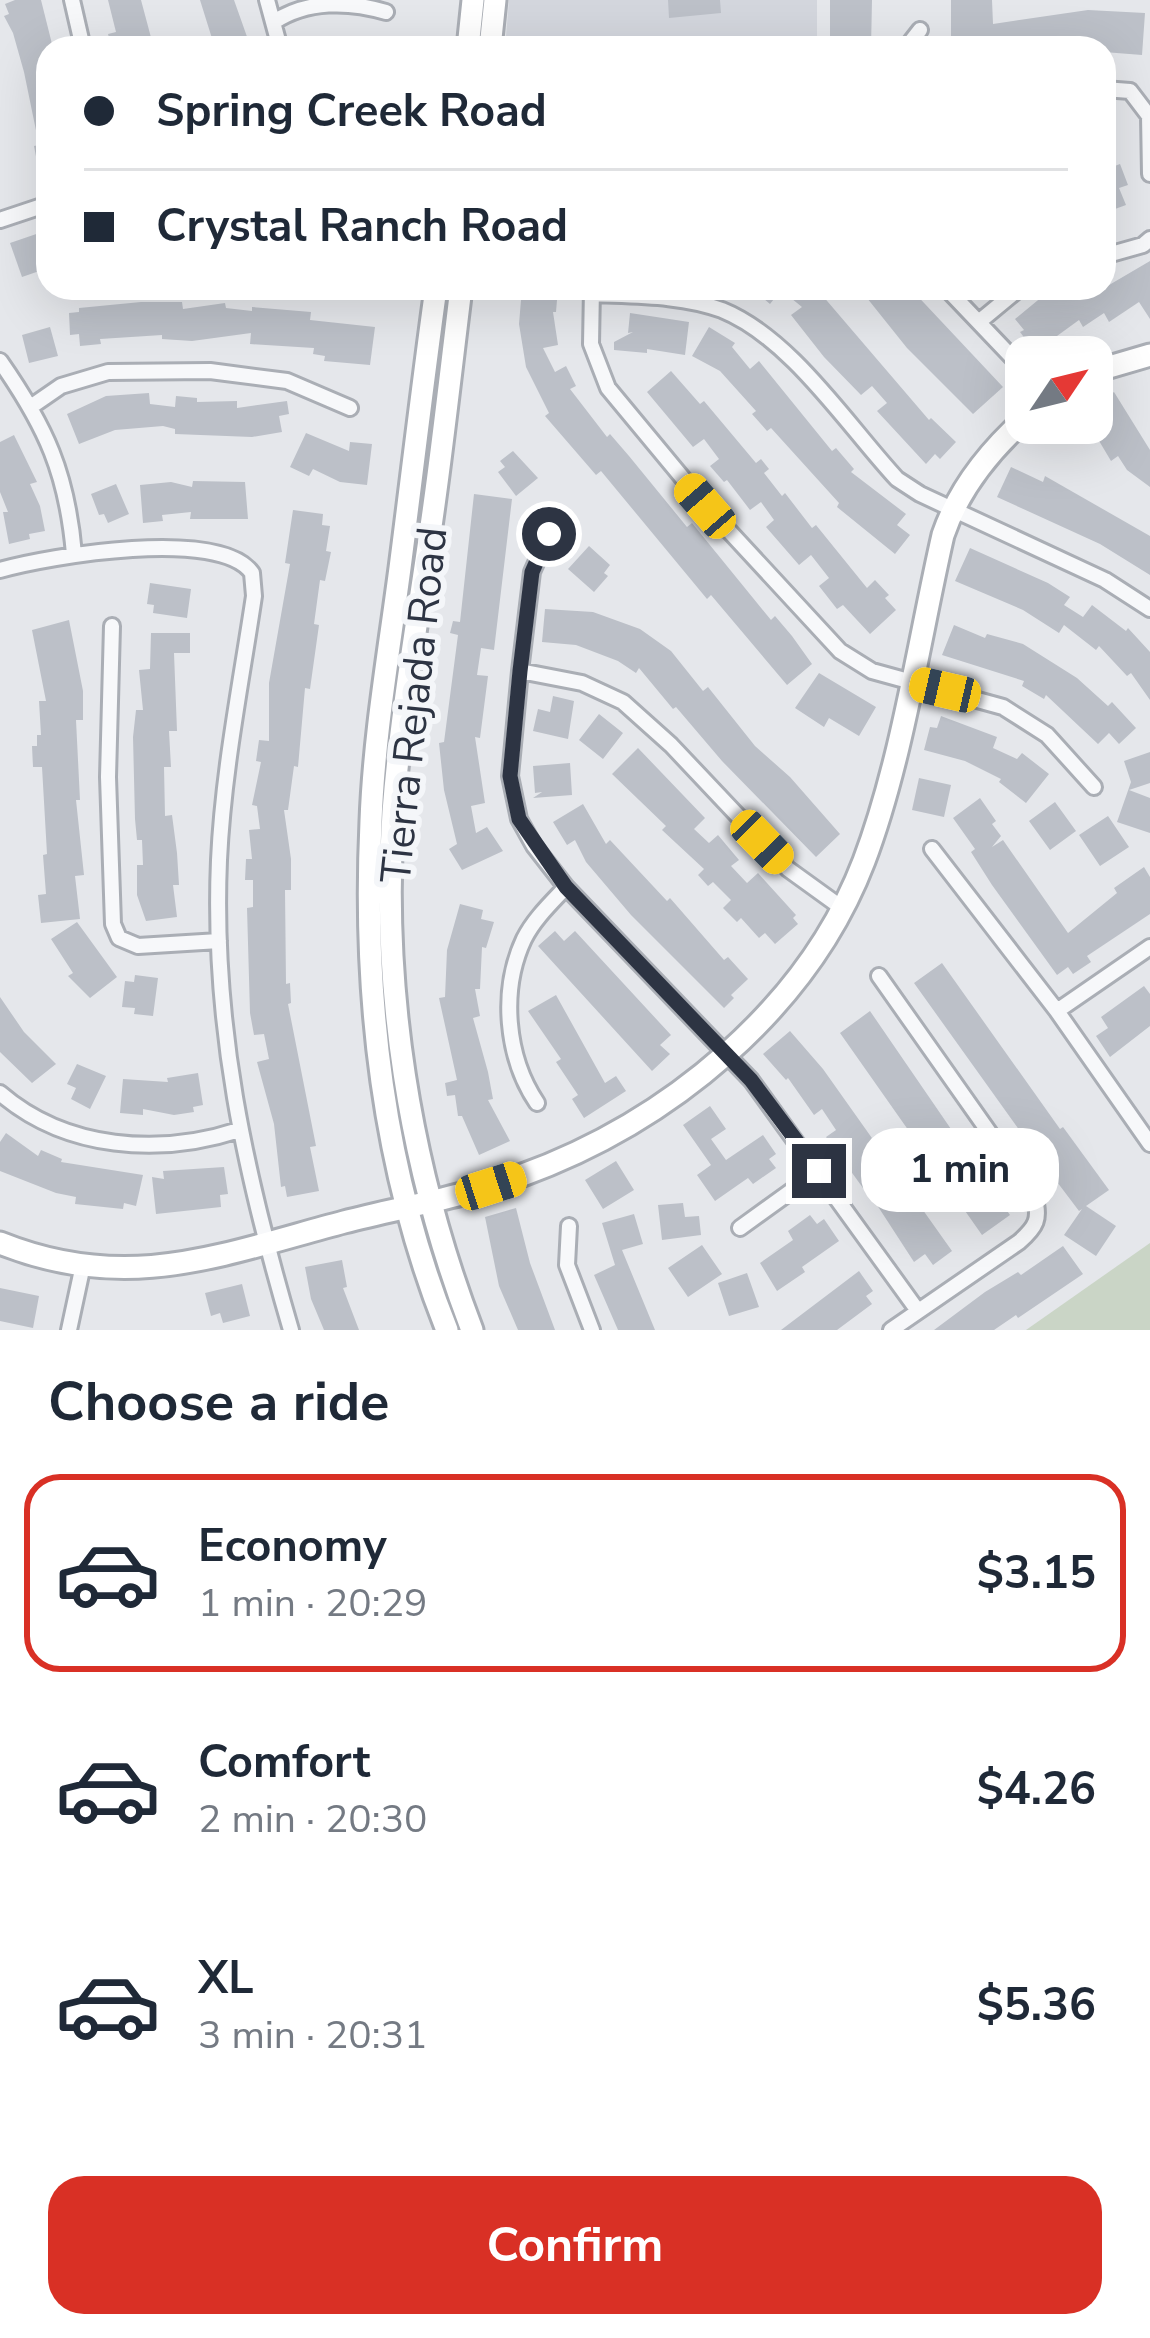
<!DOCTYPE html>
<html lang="en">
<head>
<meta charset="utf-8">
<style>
  :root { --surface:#fff; --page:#f6f6f7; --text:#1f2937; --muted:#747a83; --line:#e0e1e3; --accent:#d93025 }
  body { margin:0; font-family:"Nunito Sans",sans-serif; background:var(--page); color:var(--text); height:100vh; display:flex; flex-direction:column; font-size:45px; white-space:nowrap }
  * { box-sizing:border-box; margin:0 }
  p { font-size:39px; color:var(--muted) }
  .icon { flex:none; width:66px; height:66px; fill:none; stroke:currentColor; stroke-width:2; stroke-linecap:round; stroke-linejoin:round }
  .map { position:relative; height:1330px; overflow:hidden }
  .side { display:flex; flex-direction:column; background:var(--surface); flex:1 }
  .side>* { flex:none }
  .banner { position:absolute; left:36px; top:36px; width:1080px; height:264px; border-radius:36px; box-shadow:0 12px 48px #0002; display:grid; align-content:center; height:264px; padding:0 48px; background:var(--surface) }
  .needle { width:78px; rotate:55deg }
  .tools { position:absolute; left:1005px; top:336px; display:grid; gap:24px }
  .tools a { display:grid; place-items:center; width:108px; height:108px; border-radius:24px; background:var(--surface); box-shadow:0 12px 48px #0002; font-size:60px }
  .end { position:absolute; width:54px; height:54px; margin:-27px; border:15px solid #2d3443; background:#fff; box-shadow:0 0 0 6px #fff }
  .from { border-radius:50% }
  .bubble { position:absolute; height:84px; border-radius:36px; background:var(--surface); box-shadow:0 12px 48px #0002; font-size:39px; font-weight:700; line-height:84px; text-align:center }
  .car { position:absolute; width:36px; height:72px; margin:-36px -18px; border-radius:15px; box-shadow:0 0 9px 3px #0007; background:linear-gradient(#f5c518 24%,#345 0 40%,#f5c518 0 76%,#345 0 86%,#f5c518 0) }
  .banner b { display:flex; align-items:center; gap:42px; height:114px; font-size:45px }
  .banner b+b { border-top:3px solid var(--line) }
  .banner i { width:30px; height:30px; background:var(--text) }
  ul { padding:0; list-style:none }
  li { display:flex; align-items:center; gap:36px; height:198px; margin:0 24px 18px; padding:0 24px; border:6px solid transparent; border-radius:36px }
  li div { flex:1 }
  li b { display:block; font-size:45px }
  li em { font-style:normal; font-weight:700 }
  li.active { border-color:var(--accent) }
  li>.icon { width:108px; height:108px; stroke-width:1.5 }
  h2 { padding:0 48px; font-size:54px; line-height:144px }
  .action { display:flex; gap:24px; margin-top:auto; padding:24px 48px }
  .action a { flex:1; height:138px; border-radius:36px; background:var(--accent); color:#fff; font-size:48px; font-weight:700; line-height:138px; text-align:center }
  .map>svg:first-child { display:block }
</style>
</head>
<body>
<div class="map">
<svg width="1150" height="1330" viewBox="0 0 1150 1330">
  <rect width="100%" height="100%" fill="#e5e7eb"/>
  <path fill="#d3d6dd" d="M509,0H817V48H505Z"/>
  <path fill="#cad5c6" d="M1150,1243V1330H1026Z"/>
  <path fill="#bcc0c8" d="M15,0H41L53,48H48V165L38,167L34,146L39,145L24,72L13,33L4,16L9,14L5,4Z
    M108,0H141L153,45L112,48L108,34L116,32Z
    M200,0H234L251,48H215Z
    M668,0H720L721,13L669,18Z
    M830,0H872L871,48H830Z
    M951,0H992L993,24L1088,10L1145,13L1142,55L1104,52V48H1009V43L951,41Z
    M1120,164L1128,185L1119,188L1126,205L1104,213V170Z
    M48,230V268L22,277L10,243Z
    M1150,261V319L1139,302L1109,322L1104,313L1083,327L1079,320L1035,352L1020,332L1024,330L1015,319L1049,291L1053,297L1066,288H1104Z
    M522,288H558L556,312H553L558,345L543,348L555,372L566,366L576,386L570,389L607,437L610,434L629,456L687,527L692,523L771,620L775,616L792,636L812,664L787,685L711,595L707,599L601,471L596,475L545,416L549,413L526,367L519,324Z
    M751,288H816L929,420L931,418L956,442L940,459L935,454L926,464L877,411L887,403L872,386L861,395L824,357L791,315L802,307L781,290L770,304Z
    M859,288H910L1003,387L973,414L907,348Z
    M141,302H182L183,309L225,303L226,308L252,311V307L311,312L310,320L375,327L370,365L324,361L325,356L313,354L314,348L250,344L251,333L192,341L162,339V335L100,339L101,344L80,346L79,334L70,335L69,313L79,312V308Z
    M630,313L689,322L685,355L647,349V353L614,350V342L633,332L628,333Z
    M50,327L58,356L29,363L22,335Z
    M709,327L735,343L732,347L750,369L759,361L832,451L836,448L854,469L851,472L906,514L897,525L910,535L895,554L837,507L839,503L771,428L767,431L752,414L756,411L720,371L692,356Z
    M671,371L700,404L704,401L756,463L761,459L769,469L764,473L782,496L785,493L812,528L816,525L867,588L875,580L889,595L885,598L896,610L870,634L843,605L837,609L819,586L829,578L811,555L799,565L766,527L774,520L761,502L750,510L727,480L724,482L710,466L719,459L704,439L693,447L647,392Z
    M1114,392L1150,450V487L1127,470L1118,456L1111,461L1092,429V408Z
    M149,393L150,404L175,407L176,396L197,398V402L237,401V408L287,401L289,414L279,416L282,432L252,437L175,434V429L163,426L115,430L79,444L67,414L106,396Z
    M306,433L349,451L350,442L372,444L367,485L340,482L313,469L309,476L290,467Z
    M14,435L37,482L30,484L40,506L45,531L29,534L30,539L9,544L3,512H8L0,492V442Z
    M513,451L538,478L516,496L498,472L505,467L500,461Z
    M1011,467L1043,482L1045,476L1150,536V575L1100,544L997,497Z
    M193,481L245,482L248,519H190L191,512L162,515L163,521L143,523L140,485L171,482L192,487Z
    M116,484L129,514L108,523L104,514L99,515L91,494Z
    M474,494L512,499L494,650L481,648L477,675L488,676L480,738L475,737L485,803L471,806L476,833L487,827L503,851L462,870L449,849L457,844L444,790L439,743L444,742L458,635L450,633L453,621L460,622Z
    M293,510L323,514L322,525L330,526L326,551L331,552L325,581L320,580L314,624L319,625L310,689L305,688L298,767L294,766L288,810H284L291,859V890H285L286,984L290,983L291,1003L288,1004L316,1146L310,1147L319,1191L287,1197L285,1186L281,1187L274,1124L257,1062L269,1059L264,1034L254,1035L250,1013L247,908L253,907V880H245L246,859H252L249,830L260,829L257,806L252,805L261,762L256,761L259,740L269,741V683L290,564L285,563Z
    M589,546L610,565L604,573L608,576L594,592L568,569Z
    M970,548L1048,583L1070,597L1064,605L1083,617L1092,605L1126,631L1128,628L1150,652V700L1131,673L1127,676L1099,646L1096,650L1064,625L1059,633L1023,610L955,581Z
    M150,583L191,589L187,618L153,613L154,605L147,604Z
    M545,609L593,612L640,629L671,651L703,691L708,687L755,746L790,777L840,834L816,857L722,761L676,707L673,709L639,668L636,673L618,661L576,645L542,642Z
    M69,620L83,691V720H76L80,800H76L84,875L75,876L80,919L41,923L38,895L46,894L43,855L47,854L42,767H33L32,746H37V735H41L39,701H46L32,630Z
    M954,625L985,638L987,634L1023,644L1077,678L1108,706L1112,702L1136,728L1119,744L1109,733L1098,744L1046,695L1044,699L1022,686L1024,681L942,655Z
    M151,633H190V653H174L177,731H169L171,767H164L165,816L172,815L177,853L179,885H173L177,917L146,921L137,895V865H143L142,840H137L135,819L133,737L136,710H143L139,670L150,669Z
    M819,673L876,707L859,736L829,718L824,727L795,708Z
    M553,696L574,701L568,739L533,731L538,709L550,712Z
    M599,714L623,733L603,759L579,740Z
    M941,716L997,737L993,748L1017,759L1022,753L1049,774L1026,803L999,782L1001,779L965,761L924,750L930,727L937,728Z
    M638,748L705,818L694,829L709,843L718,835L739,860L731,866L747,883L758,873L796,915L793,918L798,924L775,944L765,933L759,938L741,918L737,922L723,908L731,900L713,882L708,886L698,875L704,869L662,830L666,826L612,774Z
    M1150,752V783L1129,790L1150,798V833L1117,822L1131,782L1124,761Z
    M570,763L572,795L533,798L542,792L535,793L533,766Z
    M919,778L951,785L944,817L912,810Z
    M980,798L996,821L992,824L1001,836L992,847L1003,840L1068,933L1117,893L1114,888L1144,867L1150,877V914L1087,956L1091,962L1073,974L1068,967L1057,975L992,885L971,852L975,849L953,818Z
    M1055,802L1076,831L1050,850L1029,821Z
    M583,804L606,844L610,840L667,901L670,898L724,960L728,957L748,979L731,995L734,998L724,1008L631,915L586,862L575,840L567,845L553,822Z
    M1108,816L1129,847L1100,866L1079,835Z
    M460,904L483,910L481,919L494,922L486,948L482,947L480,989H475L480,1016L473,1018L488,1072L493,1099L488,1100L510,1141L479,1155L462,1116H458L455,1095L447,1096L445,1083L457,1080L439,998L445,997L447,950Z
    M77,922L117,977L90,998L68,976L73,973L51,939Z
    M555,931L564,941L575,931L671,1035L660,1045L670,1054L652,1071L538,946Z
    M942,963L1060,1129L1063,1127L1109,1190L1086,1206L1116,1226L1096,1256L1064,1235L1082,1209L1079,1211L1045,1166L914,983Z
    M135,975L158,978L153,1016L134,1014L135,1008L122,1007L125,981L134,982Z
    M1144,986L1150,994V1026L1110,1057L1096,1036L1108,1028L1101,1017Z
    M556,995L605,1083L616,1076L626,1091L584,1118L572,1099L578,1095L556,1062L561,1059L528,1011Z
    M0,997L24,1032L56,1064L32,1083L0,1052Z
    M870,1011L1010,1215L982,1235L840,1033Z
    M790,1031L823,1069L952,1251L933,1265L925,1254L914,1262L877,1205L886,1199L873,1180L863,1188L826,1137L836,1130L822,1109L814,1115L788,1078L786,1080L763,1054Z
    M77,1064L106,1076L90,1109L71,1099L76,1088L67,1084Z
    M198,1073L203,1105L193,1107L194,1112L174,1115L143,1109V1115L120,1113L123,1079L168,1082L167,1078Z
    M710,1106L726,1129L711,1139L726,1160L763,1135L776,1154L769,1159L776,1168L753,1184L748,1178L715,1201L697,1175L711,1165L683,1125Z
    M6,1133L38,1156L41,1150L62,1159L61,1162L143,1175L136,1206L124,1203L123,1209L75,1204L76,1197L56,1193L0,1171V1142Z
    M616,1161L634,1190L603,1209L585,1180Z
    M224,1167L228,1194L220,1195L221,1207L156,1214L152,1177L164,1179L163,1171Z
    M683,1203L685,1217L699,1216L701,1235L662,1240L658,1205Z
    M516,1208L530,1263L555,1330H518L499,1286L485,1217Z
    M634,1214L643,1244L622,1250L655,1330H618L594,1275L615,1265L602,1223Z
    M810,1215L817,1224L824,1219L839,1241L802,1267L805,1272L777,1291L760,1263L793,1240L788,1231Z
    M702,1245L722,1274L688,1297L668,1268Z
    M1063,1246L1083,1274L1018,1318L1016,1315L994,1330H934L985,1292L1018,1272L1021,1275Z
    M342,1260L347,1287L343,1288L359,1330H324L311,1299L305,1267Z
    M859,1271L873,1291L866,1296L872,1304L837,1330H781Z
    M747,1273L759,1307L729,1316L718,1283Z
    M242,1284L250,1316L223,1323L220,1313L211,1316L205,1293Z
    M0,1288L39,1296L33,1328L0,1321Z"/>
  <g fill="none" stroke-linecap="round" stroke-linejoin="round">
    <defs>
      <path id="street" d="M72,0L83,48
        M267,0L280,48
        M274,22C307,0 349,1 386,12
        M906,48L920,30
        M1104,89L1130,91L1149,116L1150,174
        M0,220L48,204
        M1104,256L1143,245L1150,239
        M592,288L591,344L608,388L705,505L840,651L872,671L1003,707L1047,735L1094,787
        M946,288L1026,372
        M592,294C634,296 682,295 722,310C791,338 847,425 897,479L920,494L1105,580L1150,609
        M980,321L1020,288
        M0,361C46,427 67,473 74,554
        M32,406L61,386L108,372L210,371L287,381L350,408
        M549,534L532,572L520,671L510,776L519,819L534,846L566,887L751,1080L918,1311
        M0,570C49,556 220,527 252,573L254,596C241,683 223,772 219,860C212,1025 245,1173 291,1330
        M112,626L108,777L113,924L119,938L138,946L219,941
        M520,671L582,683L623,702L671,745L788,869L842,908
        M932,849L1057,1011L1150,1144
        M879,976L1034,1196C1041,1219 1036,1227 1019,1242L891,1330
        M1057,1011L1150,947
        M0,1093C66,1150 160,1156 239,1130
        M537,1103C506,1057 500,990 524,939C534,919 551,903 566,887
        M569,1226L567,1265L592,1330
        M740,1228L819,1171
        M69,1330L83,1265"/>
      <path id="secondary" d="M468,48L473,0
        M490,48L495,0
        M436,288C423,381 412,475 400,568C389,652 374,737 371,821C363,994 382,1168 447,1330
        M461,288C452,360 444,433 434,505C420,607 401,709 393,812C381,987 409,1166 472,1330
        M1092,372L1150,355
        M0,1243C127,1294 220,1255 344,1222C402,1207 464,1197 520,1176C667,1123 807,1010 864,861C902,761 919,640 943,535C959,488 989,451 1026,418"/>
    </defs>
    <use href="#street" stroke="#aaaeb5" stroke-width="20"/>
    <use href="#secondary" stroke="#aaaeb5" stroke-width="27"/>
    <use href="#street" stroke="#f7f8fa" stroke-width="14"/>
    <use href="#secondary" stroke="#fff" stroke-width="21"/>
  </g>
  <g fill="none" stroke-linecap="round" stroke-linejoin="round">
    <path stroke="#2d3443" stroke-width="15" d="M549,534L532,572L520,671L510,776L519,819L566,887L751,1080L819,1171"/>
  </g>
  <g text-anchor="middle" stroke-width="12" stroke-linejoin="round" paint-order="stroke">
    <g font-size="42" fill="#2d3443" stroke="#f4f6f9">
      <text transform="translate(413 705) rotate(-84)" y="15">Tierra Rejada Road</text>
    </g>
  </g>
</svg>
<div class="tools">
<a><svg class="needle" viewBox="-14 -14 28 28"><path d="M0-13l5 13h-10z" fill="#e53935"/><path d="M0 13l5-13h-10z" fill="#747a83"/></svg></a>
</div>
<i class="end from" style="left:549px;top:534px"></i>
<i class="end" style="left:819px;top:1171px"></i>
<div class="bubble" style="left:861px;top:1128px;width:198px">1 min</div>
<i class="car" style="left:705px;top:506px;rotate:319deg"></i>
<i class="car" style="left:945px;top:690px;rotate:283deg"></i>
<i class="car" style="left:762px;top:842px;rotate:136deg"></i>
<i class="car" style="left:491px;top:1186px;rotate:72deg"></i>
<div class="banner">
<b><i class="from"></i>Spring Creek Road</b>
<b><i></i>Crystal Ranch Road</b>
</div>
</div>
<section class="side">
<h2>Choose a ride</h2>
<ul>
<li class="active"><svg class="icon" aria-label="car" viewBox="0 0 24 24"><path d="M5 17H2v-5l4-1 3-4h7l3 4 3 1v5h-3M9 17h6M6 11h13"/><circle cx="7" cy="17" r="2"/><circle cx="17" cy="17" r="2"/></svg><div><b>Economy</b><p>1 min · 20:29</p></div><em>$3.15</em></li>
<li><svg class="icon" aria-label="car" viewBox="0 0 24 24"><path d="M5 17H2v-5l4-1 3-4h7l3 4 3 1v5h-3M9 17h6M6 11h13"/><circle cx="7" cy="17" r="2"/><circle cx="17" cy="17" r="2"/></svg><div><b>Comfort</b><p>2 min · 20:30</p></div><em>$4.26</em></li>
<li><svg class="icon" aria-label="car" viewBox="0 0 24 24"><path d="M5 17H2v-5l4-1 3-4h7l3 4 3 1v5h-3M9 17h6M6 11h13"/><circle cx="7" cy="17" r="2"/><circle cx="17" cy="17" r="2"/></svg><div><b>XL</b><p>3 min · 20:31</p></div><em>$5.36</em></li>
</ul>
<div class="action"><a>Confirm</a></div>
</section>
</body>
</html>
